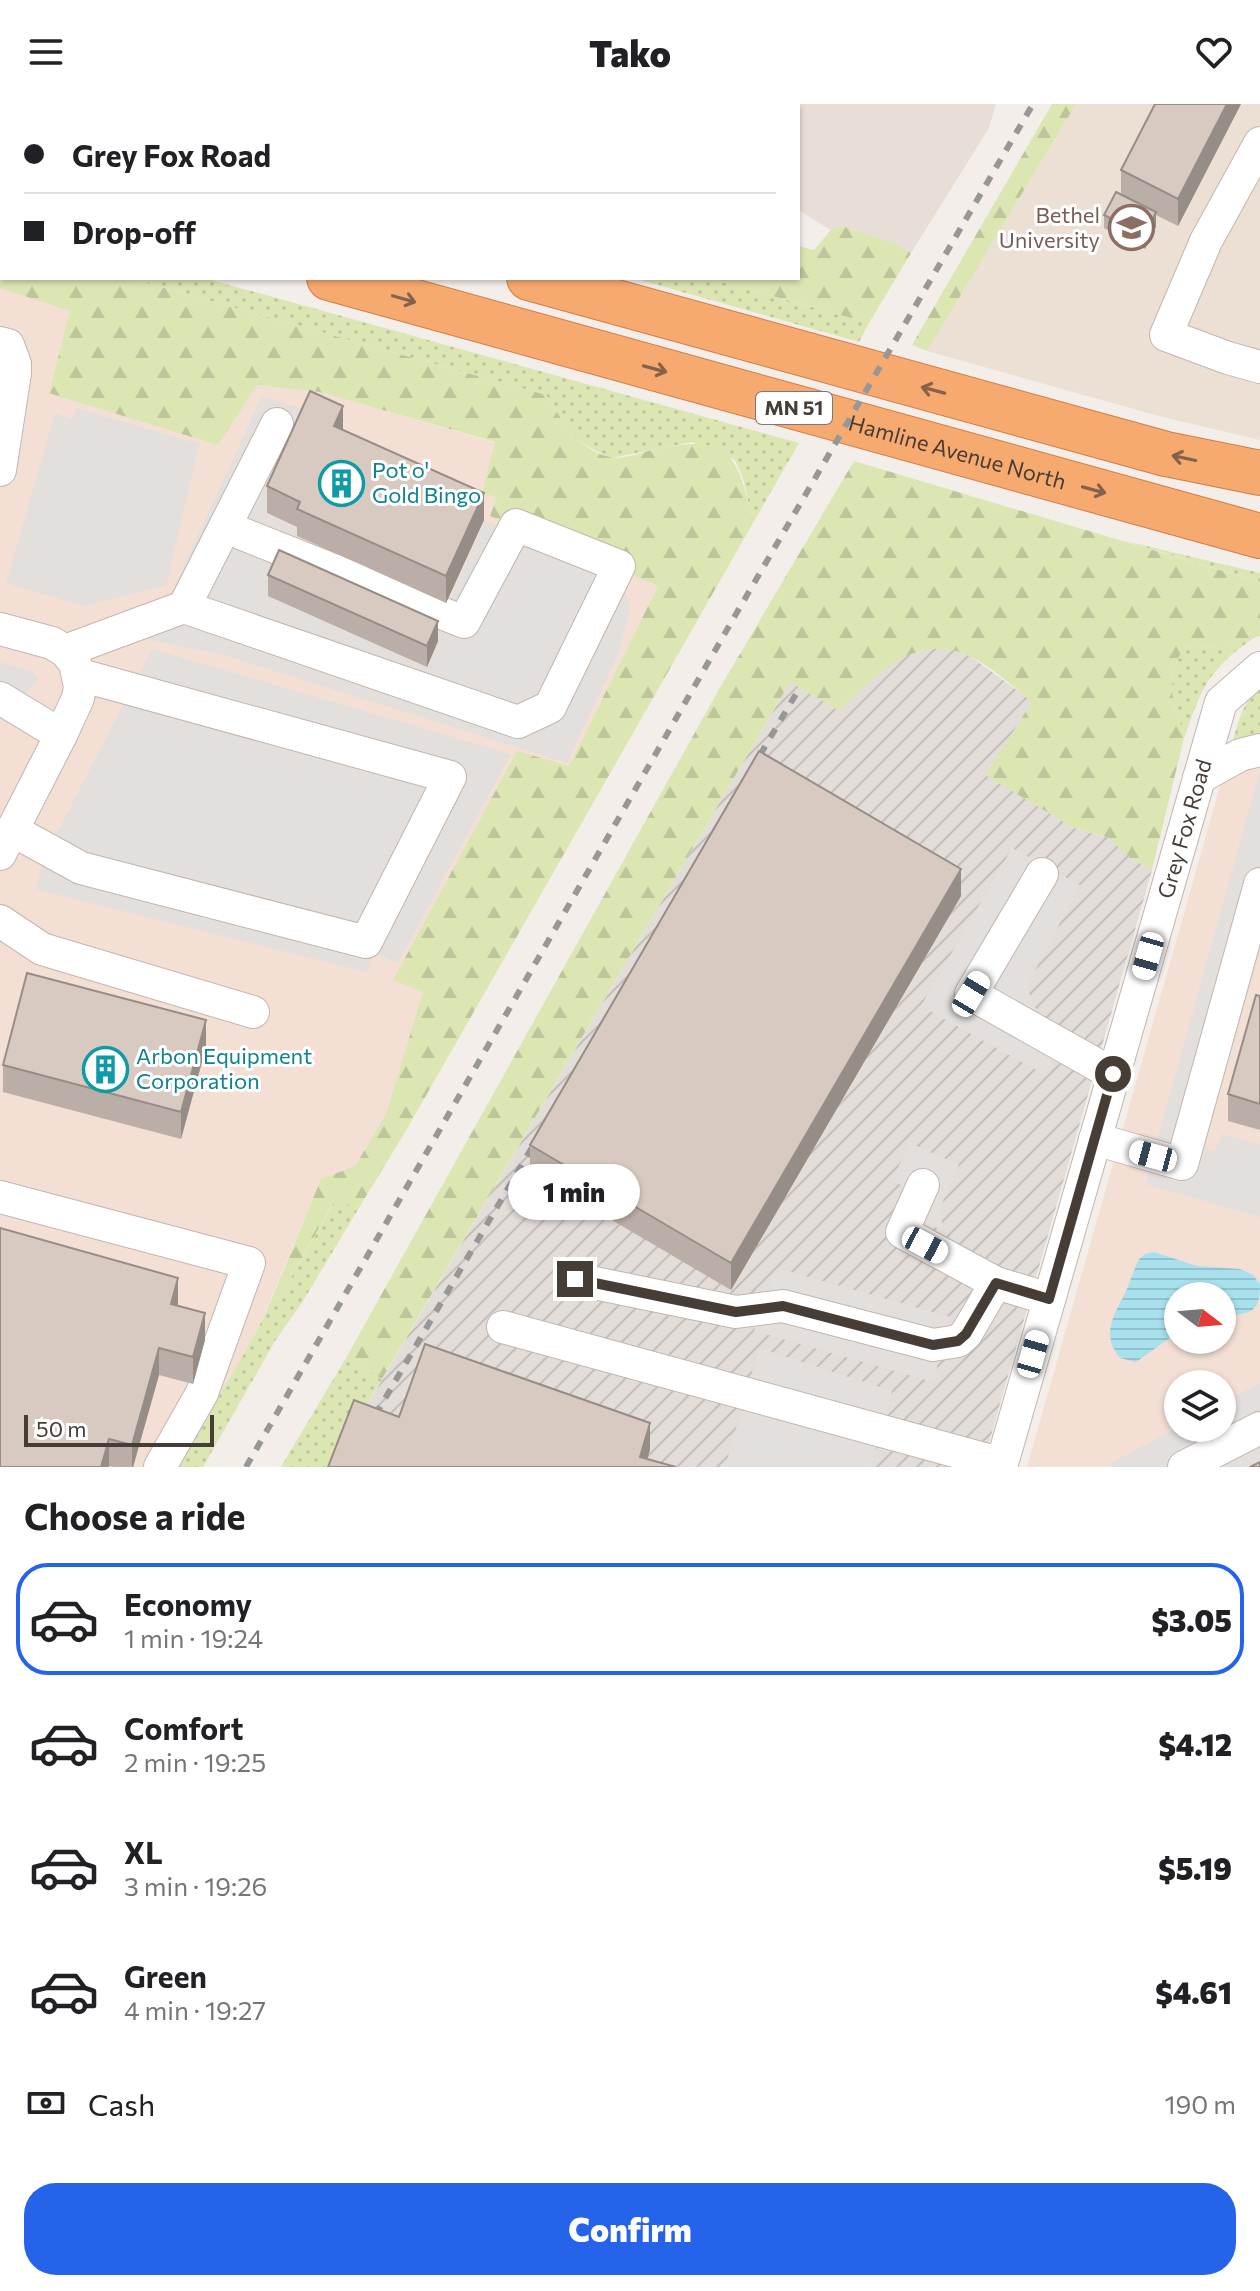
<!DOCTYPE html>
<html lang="en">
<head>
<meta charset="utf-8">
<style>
  :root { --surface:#fff; --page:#f2f2f2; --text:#202124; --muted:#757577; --line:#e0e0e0; --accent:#2563eb }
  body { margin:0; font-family:Commissioner,sans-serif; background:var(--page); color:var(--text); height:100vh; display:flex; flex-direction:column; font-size:30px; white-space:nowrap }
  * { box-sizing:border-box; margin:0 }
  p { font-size:26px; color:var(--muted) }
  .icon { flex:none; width:44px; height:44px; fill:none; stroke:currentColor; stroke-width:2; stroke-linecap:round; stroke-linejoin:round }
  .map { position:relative; height:1363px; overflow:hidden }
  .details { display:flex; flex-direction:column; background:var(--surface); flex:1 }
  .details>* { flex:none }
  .guide { position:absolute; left:0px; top:0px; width:800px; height:176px; box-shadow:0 2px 6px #0004; display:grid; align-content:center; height:176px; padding:0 24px; background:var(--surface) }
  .needle { width:52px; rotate:106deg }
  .tools { position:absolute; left:1164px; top:1178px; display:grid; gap:16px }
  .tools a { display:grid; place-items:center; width:72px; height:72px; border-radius:50%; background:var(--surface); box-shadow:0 2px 6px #0004; font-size:40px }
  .scale { position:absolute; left:24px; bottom:20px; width:190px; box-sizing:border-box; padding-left:8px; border:4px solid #473d37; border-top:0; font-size:22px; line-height:28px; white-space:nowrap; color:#473d37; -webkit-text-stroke:6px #fff; paint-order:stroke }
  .end { position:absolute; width:36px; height:36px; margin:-18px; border:10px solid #473d37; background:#fff; box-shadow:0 0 0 4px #fff }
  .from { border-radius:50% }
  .bubble { position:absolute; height:56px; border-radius:28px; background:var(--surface); box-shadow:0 2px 6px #0004; font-size:26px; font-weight:800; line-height:56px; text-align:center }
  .car { position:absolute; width:24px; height:48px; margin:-24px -12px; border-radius:10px; box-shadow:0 0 6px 2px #0007; background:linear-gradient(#fff 24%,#345 0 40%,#fff 0 76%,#345 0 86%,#fff 0) }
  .guide b { display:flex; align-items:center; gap:28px; height:76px; font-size:30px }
  .guide b+b { border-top:2px solid var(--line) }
  .guide i { width:20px; height:20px; background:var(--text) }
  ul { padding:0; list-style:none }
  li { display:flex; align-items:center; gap:24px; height:112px; margin:0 16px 12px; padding:0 8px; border:4px solid transparent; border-radius:32px }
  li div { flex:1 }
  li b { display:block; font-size:30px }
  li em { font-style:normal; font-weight:800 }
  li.on { border-color:var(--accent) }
  li>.icon { width:72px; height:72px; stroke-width:1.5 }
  h2 { padding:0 24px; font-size:36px; line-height:96px }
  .pay { display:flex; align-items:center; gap:20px; height:88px; padding:0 24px; font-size:30px }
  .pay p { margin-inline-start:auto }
  .primary-button { display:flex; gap:16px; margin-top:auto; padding:16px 24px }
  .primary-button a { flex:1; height:92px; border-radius:32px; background:var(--accent); color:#fff; font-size:32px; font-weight:800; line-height:92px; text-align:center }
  header { display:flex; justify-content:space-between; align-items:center; height:104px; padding:0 24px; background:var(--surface); font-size:36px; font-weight:800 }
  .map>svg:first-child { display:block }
</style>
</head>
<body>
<header><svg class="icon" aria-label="menu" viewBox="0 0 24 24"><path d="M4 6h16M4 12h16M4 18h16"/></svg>Tako<svg class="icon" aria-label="heart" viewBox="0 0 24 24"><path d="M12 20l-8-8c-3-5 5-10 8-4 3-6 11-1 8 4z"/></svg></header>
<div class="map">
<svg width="1260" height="1363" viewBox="0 0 1260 1363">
  <defs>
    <pattern id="industrial-furrows" width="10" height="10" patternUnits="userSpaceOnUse" patternTransform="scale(2)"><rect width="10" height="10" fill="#e3ddda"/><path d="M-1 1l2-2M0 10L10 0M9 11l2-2" fill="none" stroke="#c4bfbc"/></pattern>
    <pattern id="grass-dots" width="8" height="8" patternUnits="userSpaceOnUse" patternTransform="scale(2)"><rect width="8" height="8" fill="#dbe6b3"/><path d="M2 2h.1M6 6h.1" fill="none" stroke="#bdc69b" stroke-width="1.8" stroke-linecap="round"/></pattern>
    <pattern id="forest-firs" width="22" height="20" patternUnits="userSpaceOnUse" patternTransform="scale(2)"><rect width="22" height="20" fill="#dbe6b3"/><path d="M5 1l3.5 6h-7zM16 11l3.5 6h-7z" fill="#bdc69b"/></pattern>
    <pattern id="water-rules" width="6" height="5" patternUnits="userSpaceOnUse" patternTransform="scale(2)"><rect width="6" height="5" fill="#a8e1ed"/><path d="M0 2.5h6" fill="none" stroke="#92c2cc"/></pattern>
  </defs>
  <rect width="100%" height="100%" fill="#f3eee9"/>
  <path fill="#e7ded7" d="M424,0H996L989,24L911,149L894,139L842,122L831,126L798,106V2Z"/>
  <path fill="#f4dfd5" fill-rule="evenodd" d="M0,183L71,206L49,289L256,281L319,288L496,339L482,388L498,393L490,412L658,482L569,662L517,648L394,876L424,887L386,1010L355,1062L321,1075L258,1225L178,1363H0Z
    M1260,634V1363H1027L1232,640ZM1178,1192H1222V1236H1178ZM1178,1280H1222V1324H1178Z"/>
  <path fill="url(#industrial-furrows)" d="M927,544L953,545L970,552L1033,598L1074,724L1109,734L1130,754L1152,766L982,1363H331L790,578L839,606L879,568L901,554Z"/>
  <path fill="#ecdfd3" d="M1076,0H1260V336L1159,312L927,247Z"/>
  <path fill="url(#grass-dots)" d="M128,174H204L799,339L753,419L743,374L735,356L692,338L611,354L587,342L572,331L546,291Z
    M633,174H708L869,219L859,238Z
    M1121,436L1260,469V478Z
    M1255,533C1206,567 1202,584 1183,638C1184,627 1182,624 1178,613C1169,591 1170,563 1184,544L1195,542L1224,543Z
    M1260,585V634L1232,640C1238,620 1242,597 1260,585Z
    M334,1098L360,1102L303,1197L275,1237L203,1363H178L258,1225L272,1194L279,1195Z
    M346,1254L382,1275L331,1363H281Z"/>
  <path fill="url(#forest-firs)" d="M1052,0H1076L927,247L912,241Z
    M842,122L894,139L911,149L869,219L708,174H798V142L814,146L831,126Z
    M0,139L2,174H128L546,291C562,316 578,346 610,353C622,356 640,349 652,346C729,328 738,349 753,419L404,1030L360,1102L333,1099L279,1195L272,1194L321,1075L355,1062L386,1010L423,888L393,876L517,647L569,662L658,482L490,412L497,393L482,389L495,338L319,288L257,281L218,341L49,289L70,207L0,184Z
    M854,357L1260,478V532L1224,543L1195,542L1184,544C1170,563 1169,591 1178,613C1182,624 1184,627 1183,638L1152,766L1130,754L1109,734L1074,724L985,671L1032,598C1012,582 990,561 967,551C915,527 873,574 839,607L790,578L382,1275L346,1254L718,587Z"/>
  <path fill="#e2dfdd" d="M262,292L311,308L266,410L299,425L296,432L447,501L485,417L577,453L595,473L624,484L630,504L620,546L567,659L221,550L150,536Z
    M77,304L199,340L166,483H158L84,502L6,479L55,309L72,315Z
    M152,545L511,650L398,859L374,848L367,868L36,785L43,756Z
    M0,558L32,567L39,574L11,606L0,603Z
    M1260,666V845L1205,1041L1209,1046L1215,1047L1222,1030L1260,1040V1113L1145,1080Z
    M1012,744L1080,781L1030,876L1029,889L1037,907L1043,914L1065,925L1045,971L921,902Z
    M910,1039L959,1061L940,1104L943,1127L893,1101L900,1097L905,1083L892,1076Z
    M774,1167H787L950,1213L933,1278L754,1227Z
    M759,1244L892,1287L871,1363H725Z
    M1260,1279V1357L1250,1363H1114L1111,1359L1178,1323L1222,1324V1299Z"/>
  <path fill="url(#water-rules)" d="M1154,1148L1197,1162L1240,1165L1253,1171L1260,1180C1260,1212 1250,1207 1222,1214V1192H1178V1228L1136,1258L1120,1254C1099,1229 1116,1209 1127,1185C1131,1175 1134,1165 1139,1155L1145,1150Z"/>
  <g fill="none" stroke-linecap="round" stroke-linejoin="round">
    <defs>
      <g id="minor">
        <path d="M354,0L361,2"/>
        <path d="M1260,39L1206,137L1166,231L1228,254L1260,263"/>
        <path d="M0,239L8,241L15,260V269L0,366"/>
        <path d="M184,503L518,618L550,603L619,462L516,421L464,518L225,423"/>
        <path d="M0,525L52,539L65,547L75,559L80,583L78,594L61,631L0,750"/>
        <path d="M65,547L184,503L277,320"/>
        <path d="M0,594L61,631"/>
        <path d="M1199,674L1240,651L1260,646"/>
        <path d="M12,726L81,764L366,838L450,673L80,571"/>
        <path d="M1042,770L971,890L1113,970"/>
        <path d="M0,817L42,845L253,908"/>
        <path d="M1095,1035L1182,1060L1260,780"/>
        <path d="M923,1081L902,1128L996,1179"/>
        <path d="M0,1093L249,1159L202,1289L160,1363"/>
        <path d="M575,1175L736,1208L783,1202L933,1241L958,1237L966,1230L996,1179L1049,1195"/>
        <path d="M503,1223L1002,1360"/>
        <path id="s1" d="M1001,1363L1221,598L1260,564"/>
        <path d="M1184,1363L1260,1324"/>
      </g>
      <g id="highway">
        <path d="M0,28H2"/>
        <path d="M0,82H2"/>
        <path id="s2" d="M329,174L1260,432"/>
        <path d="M529,174L1166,350L1260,369"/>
      </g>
    </defs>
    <use href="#minor" stroke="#c2b6af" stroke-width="34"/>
    <use href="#highway" stroke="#d67b40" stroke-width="46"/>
    <use href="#minor" stroke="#fff" stroke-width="32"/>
    <use href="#highway" stroke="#f7aa70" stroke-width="44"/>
    <path stroke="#979797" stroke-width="6" stroke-dasharray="10 10" stroke-linecap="butt" d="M750,668L796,590
      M246,1363L736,510L1033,0
      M345,1363L541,1028"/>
  </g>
  <path fill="#baaea6" d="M1241,0L1178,122L1156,111V122L1145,145L1104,124V111L1121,90V66Z
    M343,326L484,416L446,499L297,432V423L267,409V382Z
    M268,471L438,537L427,563L268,492Z
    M961,792L731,1186L530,1068V1041Z
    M1260,892V1026L1228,1017V990Z
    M206,943L181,1035L3,988V961Z
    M178,1201L205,1236L193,1280L159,1271L133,1363H114L109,1362V1363H0Z"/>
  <path fill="#978d87" d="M1227,0H1241L1178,122V95Z
    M1156,108V122L1145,145V131Z
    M343,302V328L334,322Z
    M484,389V416L446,499V472Z
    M438,517V537L427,563V542Z
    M961,765V792L731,1186V1159Z
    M206,916V943L181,1035V1008Z
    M178,1174V1200L171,1226V1200Z
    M205,1209V1236L193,1280V1253Z
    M159,1244V1271L133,1363H132V1341Z
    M650,1319V1346L645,1363L640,1353Z
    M109,1335V1363H101Z"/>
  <path fill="#d8cac1" stroke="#978d87" stroke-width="2" d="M1155,0H1227L1178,95L1121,66Z
    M1116,88L1156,108L1145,131L1104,111Z
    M310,287L343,302L334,322L484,389L446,472L297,405L300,398L267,382Z
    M279,446L438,517L427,542L268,471Z
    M759,647L961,765L731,1159L530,1041Z
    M27,869L206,916L181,1008L3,961Z
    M1256,891L1260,892V1000L1228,990Z
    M0,1124L178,1174L171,1200L205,1209L193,1253L159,1244L132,1341L109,1335L101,1363H0Z
    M425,1240L650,1319L640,1353L676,1363H328L354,1296L399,1313Z
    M1260,1358V1363H1250Z"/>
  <defs><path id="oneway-shaft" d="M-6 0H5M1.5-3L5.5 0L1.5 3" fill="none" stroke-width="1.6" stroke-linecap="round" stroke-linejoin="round" transform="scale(2)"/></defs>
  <g stroke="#85634b">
    <use href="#oneway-shaft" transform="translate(404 195) rotate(16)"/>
    <use href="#oneway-shaft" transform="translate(655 265) rotate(15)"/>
    <use href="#oneway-shaft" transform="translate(933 286) rotate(-165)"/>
    <use href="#oneway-shaft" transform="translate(1184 354) rotate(-168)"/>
    <use href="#oneway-shaft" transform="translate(1094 386) rotate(15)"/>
  </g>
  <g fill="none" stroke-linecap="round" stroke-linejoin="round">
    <path stroke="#473d37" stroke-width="10" d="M575,1175L736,1208L783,1202L933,1241L958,1237L966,1230L996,1179L1049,1195L1113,970"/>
  </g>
  <defs>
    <symbol id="university-ring" viewBox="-11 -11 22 22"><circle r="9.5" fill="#fff" stroke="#8d6e63" stroke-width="1.5"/><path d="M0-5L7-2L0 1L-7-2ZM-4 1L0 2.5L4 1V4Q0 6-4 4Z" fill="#8d6e63"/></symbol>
    <symbol id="building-ring" viewBox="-11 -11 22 22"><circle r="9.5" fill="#fff" stroke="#0f9aa8" stroke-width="1.5"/><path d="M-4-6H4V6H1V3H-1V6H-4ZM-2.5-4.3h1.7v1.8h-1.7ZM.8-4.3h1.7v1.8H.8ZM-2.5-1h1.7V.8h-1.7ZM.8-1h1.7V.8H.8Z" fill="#0f9aa8"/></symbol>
  </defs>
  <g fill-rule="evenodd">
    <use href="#university-ring" x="1106" y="98" width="51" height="51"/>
    <use href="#building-ring" x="316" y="354" width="51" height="51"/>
    <use href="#building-ring" x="80" y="940" width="51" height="51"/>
  </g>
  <g text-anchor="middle" stroke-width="6" stroke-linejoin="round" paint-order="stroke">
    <rect fill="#fff" stroke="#7e7773" stroke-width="2" x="756" y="288" width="76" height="32" rx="6"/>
    <g font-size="20" font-weight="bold" fill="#473d37">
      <text x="794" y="311">MN 51</text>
    </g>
    <g font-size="22" fill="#785e54" stroke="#fff" text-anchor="end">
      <text x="1100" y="119">Bethel<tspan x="1100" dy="25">University</tspan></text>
    </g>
    <g font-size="22" fill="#473d37" stroke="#fff">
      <text dy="8" stroke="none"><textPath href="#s2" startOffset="652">Hamline Avenue North</textPath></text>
      <text dy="8" stroke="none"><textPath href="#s1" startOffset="664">Grey Fox Road</textPath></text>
    </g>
    <g font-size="22" fill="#0d838f" stroke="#fff" text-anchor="start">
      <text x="372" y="374">Pot o'<tspan x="372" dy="25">Gold Bingo</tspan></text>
      <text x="136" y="960">Arbon Equipment<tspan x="136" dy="25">Corporation</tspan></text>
    </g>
  </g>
</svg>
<div class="tools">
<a><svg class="needle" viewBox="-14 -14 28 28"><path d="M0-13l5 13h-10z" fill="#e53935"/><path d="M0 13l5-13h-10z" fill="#757577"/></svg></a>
<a><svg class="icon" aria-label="layers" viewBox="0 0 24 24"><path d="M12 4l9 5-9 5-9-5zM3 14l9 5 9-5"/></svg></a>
</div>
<div class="scale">50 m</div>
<i class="end from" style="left:1113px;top:970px"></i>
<i class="end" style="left:575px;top:1175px"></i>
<div class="bubble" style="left:508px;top:1060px;width:132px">1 min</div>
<i class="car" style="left:1148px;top:852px;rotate:196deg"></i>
<i class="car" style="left:971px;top:890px;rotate:31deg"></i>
<i class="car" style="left:1153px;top:1052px;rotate:285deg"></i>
<i class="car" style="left:925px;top:1141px;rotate:118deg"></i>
<i class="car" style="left:1033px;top:1250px;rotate:16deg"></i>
<div class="guide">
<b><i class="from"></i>Grey Fox Road</b>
<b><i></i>Drop-off</b>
</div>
</div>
<section class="details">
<h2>Choose a ride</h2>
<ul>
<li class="on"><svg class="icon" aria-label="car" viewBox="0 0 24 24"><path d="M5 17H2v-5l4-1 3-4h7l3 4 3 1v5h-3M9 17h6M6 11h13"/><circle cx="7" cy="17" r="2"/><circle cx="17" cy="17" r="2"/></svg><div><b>Economy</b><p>1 min · 19:24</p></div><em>$3.05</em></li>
<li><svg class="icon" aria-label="car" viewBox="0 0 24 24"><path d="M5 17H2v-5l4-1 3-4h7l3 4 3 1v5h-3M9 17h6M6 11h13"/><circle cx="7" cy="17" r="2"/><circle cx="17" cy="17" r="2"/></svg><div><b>Comfort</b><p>2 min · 19:25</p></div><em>$4.12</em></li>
<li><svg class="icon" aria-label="car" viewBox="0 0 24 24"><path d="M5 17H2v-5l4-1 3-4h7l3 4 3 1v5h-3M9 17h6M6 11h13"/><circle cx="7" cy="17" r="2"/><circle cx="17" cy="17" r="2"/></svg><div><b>XL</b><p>3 min · 19:26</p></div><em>$5.19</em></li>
<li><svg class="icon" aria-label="car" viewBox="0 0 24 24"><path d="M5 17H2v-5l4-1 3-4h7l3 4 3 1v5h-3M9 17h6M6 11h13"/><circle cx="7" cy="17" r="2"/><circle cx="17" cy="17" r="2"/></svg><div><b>Green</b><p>4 min · 19:27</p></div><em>$4.61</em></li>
</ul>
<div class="pay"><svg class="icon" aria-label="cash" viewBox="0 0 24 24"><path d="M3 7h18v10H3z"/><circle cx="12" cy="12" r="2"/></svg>Cash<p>190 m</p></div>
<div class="primary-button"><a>Confirm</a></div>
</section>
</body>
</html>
